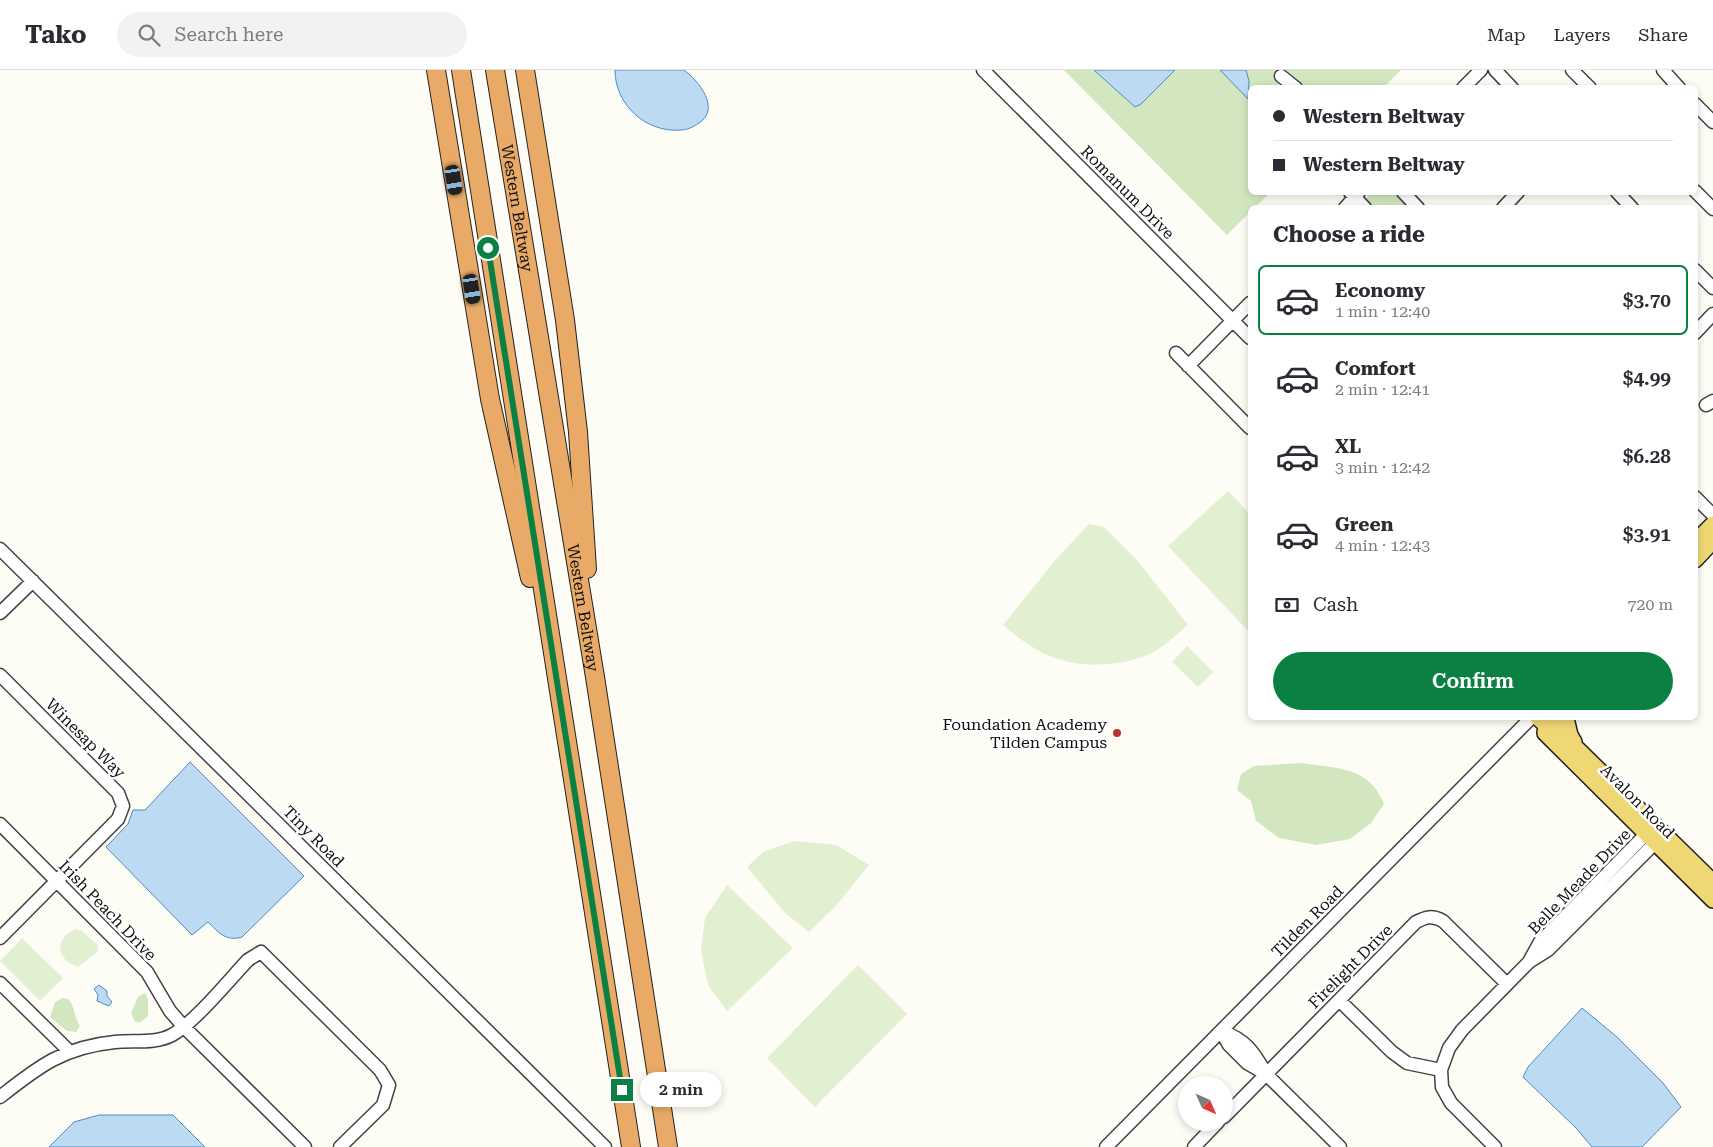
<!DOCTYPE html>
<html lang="en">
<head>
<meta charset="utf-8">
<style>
  :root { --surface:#fff; --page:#f2f2f3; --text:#2b2b33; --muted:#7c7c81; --line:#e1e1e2; --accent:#0b8043 }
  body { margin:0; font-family:"Roboto Serif",serif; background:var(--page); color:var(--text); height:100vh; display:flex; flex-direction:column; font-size:19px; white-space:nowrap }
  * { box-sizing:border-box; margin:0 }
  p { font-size:16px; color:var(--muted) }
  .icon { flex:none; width:28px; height:28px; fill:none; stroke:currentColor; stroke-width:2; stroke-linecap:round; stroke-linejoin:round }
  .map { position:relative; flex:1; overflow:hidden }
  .panel { position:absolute; left:1248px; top:135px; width:450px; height:515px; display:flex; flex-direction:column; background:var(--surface); border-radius:8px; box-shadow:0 2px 8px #0003 }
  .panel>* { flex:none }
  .guide { position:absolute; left:1248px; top:15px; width:450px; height:110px; border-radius:8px; box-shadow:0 2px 8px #0003; display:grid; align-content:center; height:110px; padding:0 25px; background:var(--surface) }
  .needle { width:32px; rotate:135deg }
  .tools { position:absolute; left:1178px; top:1006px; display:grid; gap:10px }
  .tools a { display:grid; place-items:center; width:55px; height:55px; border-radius:50%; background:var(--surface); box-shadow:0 2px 8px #0003; font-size:25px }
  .end { position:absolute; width:22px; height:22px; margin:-11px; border:6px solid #0b8043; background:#fff; box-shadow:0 0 0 2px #fff }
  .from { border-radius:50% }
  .bubble { position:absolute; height:35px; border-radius:18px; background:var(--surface); box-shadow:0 2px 8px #0003; font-size:16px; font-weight:600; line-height:35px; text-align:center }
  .car { position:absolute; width:15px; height:30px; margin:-15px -8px; border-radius:6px; box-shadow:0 0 4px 1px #0007; background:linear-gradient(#222 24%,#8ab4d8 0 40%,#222 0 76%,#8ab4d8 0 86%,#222 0) }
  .guide b { display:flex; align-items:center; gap:18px; height:48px; font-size:19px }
  .guide b+b { border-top:1px solid var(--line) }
  .guide i { width:12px; height:12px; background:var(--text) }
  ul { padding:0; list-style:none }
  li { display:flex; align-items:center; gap:15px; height:70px; margin:0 10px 8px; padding:0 15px; border:2px solid transparent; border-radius:8px }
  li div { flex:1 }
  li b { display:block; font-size:19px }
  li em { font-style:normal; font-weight:600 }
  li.selected { border-color:var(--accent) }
  li>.icon { width:45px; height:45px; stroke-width:1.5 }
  h2 { padding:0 25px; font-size:22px; line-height:60px }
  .pay { display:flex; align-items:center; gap:12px; height:55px; padding:0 25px; font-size:19px }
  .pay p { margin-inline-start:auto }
  .button { display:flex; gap:10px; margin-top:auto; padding:10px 25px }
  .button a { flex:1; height:58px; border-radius:30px; background:var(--accent); color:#fff; font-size:20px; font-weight:600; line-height:58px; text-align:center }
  header { display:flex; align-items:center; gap:30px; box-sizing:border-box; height:70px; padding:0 25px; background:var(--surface); border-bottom:1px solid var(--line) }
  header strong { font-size:24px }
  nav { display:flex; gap:28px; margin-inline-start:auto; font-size:18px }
  .search { width:350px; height:45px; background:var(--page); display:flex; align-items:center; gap:12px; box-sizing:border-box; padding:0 18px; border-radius:28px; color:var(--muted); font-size:19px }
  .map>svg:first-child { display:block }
</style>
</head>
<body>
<header>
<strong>Tako</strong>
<div class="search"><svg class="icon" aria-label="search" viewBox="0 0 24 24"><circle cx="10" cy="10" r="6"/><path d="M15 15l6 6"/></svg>Search here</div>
<nav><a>Map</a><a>Layers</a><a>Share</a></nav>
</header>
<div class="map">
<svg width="1713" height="1077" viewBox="0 0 1713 1077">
  <rect width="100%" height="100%" fill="#fefdf5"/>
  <path fill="#d2e7bf" d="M1064,0H1275L1279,17L1250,18V122L1270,123L1255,137L1250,138V142L1227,165Z
    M1286,0H1401L1383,18L1302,17Z
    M1368,123H1398L1414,137H1371L1367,130Z
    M1302,693C1338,699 1369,696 1384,734L1371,753L1350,769L1316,775L1279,768L1256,751L1251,731L1237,720L1241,704L1254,696Z
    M145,923L148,929V946L141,952H135L131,943L138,927Z
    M63,928L68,929C75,936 74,947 80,956L76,962L67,961L50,947L55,932Z"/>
  <path fill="#e3efd1" d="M1228,421L1250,444V563L1168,476Z
    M1089,454L1104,457L1137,490L1188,555C1178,563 1168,573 1157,580C1131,596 1084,599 1055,588C1036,581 1019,569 1003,555L1058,487Z
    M1187,576L1213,602L1198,617L1172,592Z
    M794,771L836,775L869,795L836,836L809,862L785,843L747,797L763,782Z
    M727,815L793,878L727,941L708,915L701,881L705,848Z
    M77,859L82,861L98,875L97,882L78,897L66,891L60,881C60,869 66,862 77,859Z
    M22,868L63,908L40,931L0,891Z
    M858,895L907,944L815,1037L767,988Z"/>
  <path fill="#bcdbf2" stroke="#498dc4" d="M615,0H684C699,11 721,39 699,53C693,57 687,60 681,60C646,63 615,35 615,0Z
    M1094,0H1175L1141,34L1135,37Z
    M1220,0H1246L1249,11L1248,29Z
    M190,692L304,806L242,867C226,872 218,862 208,852L192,865L106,777L128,754L133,740H145Z
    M99,915L107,921V926L112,932L109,936L97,931L98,925L94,919Z
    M1582,938L1617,967L1663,1013L1681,1037L1642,1077H1592L1576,1058L1523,1007L1528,997Z
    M99,1045H173L205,1077H49L74,1052Z"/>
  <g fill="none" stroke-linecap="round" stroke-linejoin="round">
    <defs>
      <path id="minor" d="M983,0L1250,268
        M1495,0L1512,18
        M1572,0L1590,18
        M1663,0L1679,18
        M1281,6L1296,18
        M1463,18L1481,0
        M1695,34L1713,52
        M1695,121L1713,139
        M1350,122L1365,138
        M1403,122L1418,138
        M1617,122L1632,138
        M1345,138L1359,122
        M1503,138L1518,122
        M1695,200L1713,218
        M1695,263L1713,244
        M1176,283L1250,358
        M1188,296L1250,233
        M1706,335L1713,331
        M1695,427L1713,445
        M0,479L605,1077
        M0,543L33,511
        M0,605L118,723L123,736L118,749L0,868
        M0,754L147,902L170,941L184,957L305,1077
        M1530,890L1540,872L1652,758
        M0,913L69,981
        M1339,930L1392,982L1407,993L1441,1000
        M1221,961L1229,975L1247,993L1266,1004L1340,1077
        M1221,961C1245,969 1254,982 1266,1004
        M0,1027C39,996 64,977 115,972C134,970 155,974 172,965C194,953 229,910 248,890L261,882L380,1000L389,1015L383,1035L340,1077
        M1224,1047L1416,852C1426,847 1432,845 1443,851L1507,914
        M1106,1077L1531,648
        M1194,1077L1218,1052
        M1495,1077L1451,1033L1442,1017L1441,1000L1449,978L1462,960L1529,892L1548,880L1662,766"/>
      <path id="major" d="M1695,472L1713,454
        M1695,490L1713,471
        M1538,648L1546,655H1553L1713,812
        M1566,648L1570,665L1574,672
        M1546,655L1545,663L1713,830"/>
      <g id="highway">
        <path d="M436,0L490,329L530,508"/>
        <path d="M461,0L631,1077"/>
        <path id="s1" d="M495,0L595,607L668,1077"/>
        <path d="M525,0L565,250L578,362L587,499"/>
      </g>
    </defs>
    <use href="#minor" stroke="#434343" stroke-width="15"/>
    <use href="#major" stroke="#212121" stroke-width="18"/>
    <use href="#highway" stroke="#212121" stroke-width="20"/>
    <use href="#minor" stroke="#fff" stroke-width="12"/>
    <use href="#major" stroke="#efd774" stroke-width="15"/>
    <use href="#highway" stroke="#eaaa67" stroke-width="18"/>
  </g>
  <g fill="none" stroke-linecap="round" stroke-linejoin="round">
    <path stroke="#0b8043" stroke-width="6" d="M488,178L622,1020"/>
  </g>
  <circle fill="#b83231" stroke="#fff" stroke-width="2" cx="1117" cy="663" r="5"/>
  <g text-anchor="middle" stroke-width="5" stroke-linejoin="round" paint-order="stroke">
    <g font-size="16" fill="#101010" stroke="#fff">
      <text transform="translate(1128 122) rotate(45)" y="6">Romanum Drive</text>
      <text dy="6" stroke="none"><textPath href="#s1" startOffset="140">Western Beltway</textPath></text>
      <text dy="6" stroke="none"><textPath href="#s1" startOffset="545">Western Beltway</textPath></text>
      <text transform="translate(86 668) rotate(45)" y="6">Winesap Way</text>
      <text transform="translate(1638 731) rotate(45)" y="6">Avalon Road</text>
      <text transform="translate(314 766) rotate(45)" y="6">Tiny Road</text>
      <text transform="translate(1579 811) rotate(-46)" y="6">Belle Meade Drive</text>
      <text transform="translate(108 840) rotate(46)" y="6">Irish Peach Drive</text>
      <text transform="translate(1307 851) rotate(-45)" y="6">Tilden Road</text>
      <text transform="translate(1350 896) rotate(-45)" y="6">Firelight Drive</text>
    </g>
    <g font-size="16" fill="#101010" stroke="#fff" text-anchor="end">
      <text x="1107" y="660">Foundation Academy<tspan x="1107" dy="18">Tilden Campus</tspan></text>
    </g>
  </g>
</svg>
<div class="tools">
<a><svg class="needle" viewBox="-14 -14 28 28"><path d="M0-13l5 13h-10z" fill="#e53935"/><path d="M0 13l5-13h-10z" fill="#7c7c81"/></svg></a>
</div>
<i class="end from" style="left:488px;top:178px"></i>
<i class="end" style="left:622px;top:1020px"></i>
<div class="bubble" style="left:640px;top:1002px;width:82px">2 min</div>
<i class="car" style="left:454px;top:110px;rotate:171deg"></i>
<i class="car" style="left:472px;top:219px;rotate:171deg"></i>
<div class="guide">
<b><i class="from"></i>Western Beltway</b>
<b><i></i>Western Beltway</b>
</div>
<section class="panel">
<h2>Choose a ride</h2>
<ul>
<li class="selected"><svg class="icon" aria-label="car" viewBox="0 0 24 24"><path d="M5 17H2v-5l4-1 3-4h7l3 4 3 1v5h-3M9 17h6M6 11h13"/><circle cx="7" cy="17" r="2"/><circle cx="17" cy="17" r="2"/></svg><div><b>Economy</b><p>1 min · 12:40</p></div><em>$3.70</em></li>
<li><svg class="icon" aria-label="car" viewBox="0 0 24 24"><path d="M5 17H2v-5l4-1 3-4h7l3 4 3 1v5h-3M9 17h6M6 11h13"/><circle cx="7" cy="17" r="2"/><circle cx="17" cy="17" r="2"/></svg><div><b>Comfort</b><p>2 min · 12:41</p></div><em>$4.99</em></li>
<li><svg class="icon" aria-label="car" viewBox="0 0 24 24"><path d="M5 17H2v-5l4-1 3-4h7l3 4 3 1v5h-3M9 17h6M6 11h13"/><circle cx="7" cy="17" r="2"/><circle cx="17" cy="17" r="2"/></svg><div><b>XL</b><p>3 min · 12:42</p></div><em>$6.28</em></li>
<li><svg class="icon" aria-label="car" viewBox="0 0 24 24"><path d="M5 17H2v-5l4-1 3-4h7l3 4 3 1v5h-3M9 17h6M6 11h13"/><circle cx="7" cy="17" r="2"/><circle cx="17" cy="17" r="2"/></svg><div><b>Green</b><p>4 min · 12:43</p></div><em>$3.91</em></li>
</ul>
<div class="pay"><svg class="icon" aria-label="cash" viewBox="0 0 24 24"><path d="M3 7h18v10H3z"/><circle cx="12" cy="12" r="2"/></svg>Cash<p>720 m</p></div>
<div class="button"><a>Confirm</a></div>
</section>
</div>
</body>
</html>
